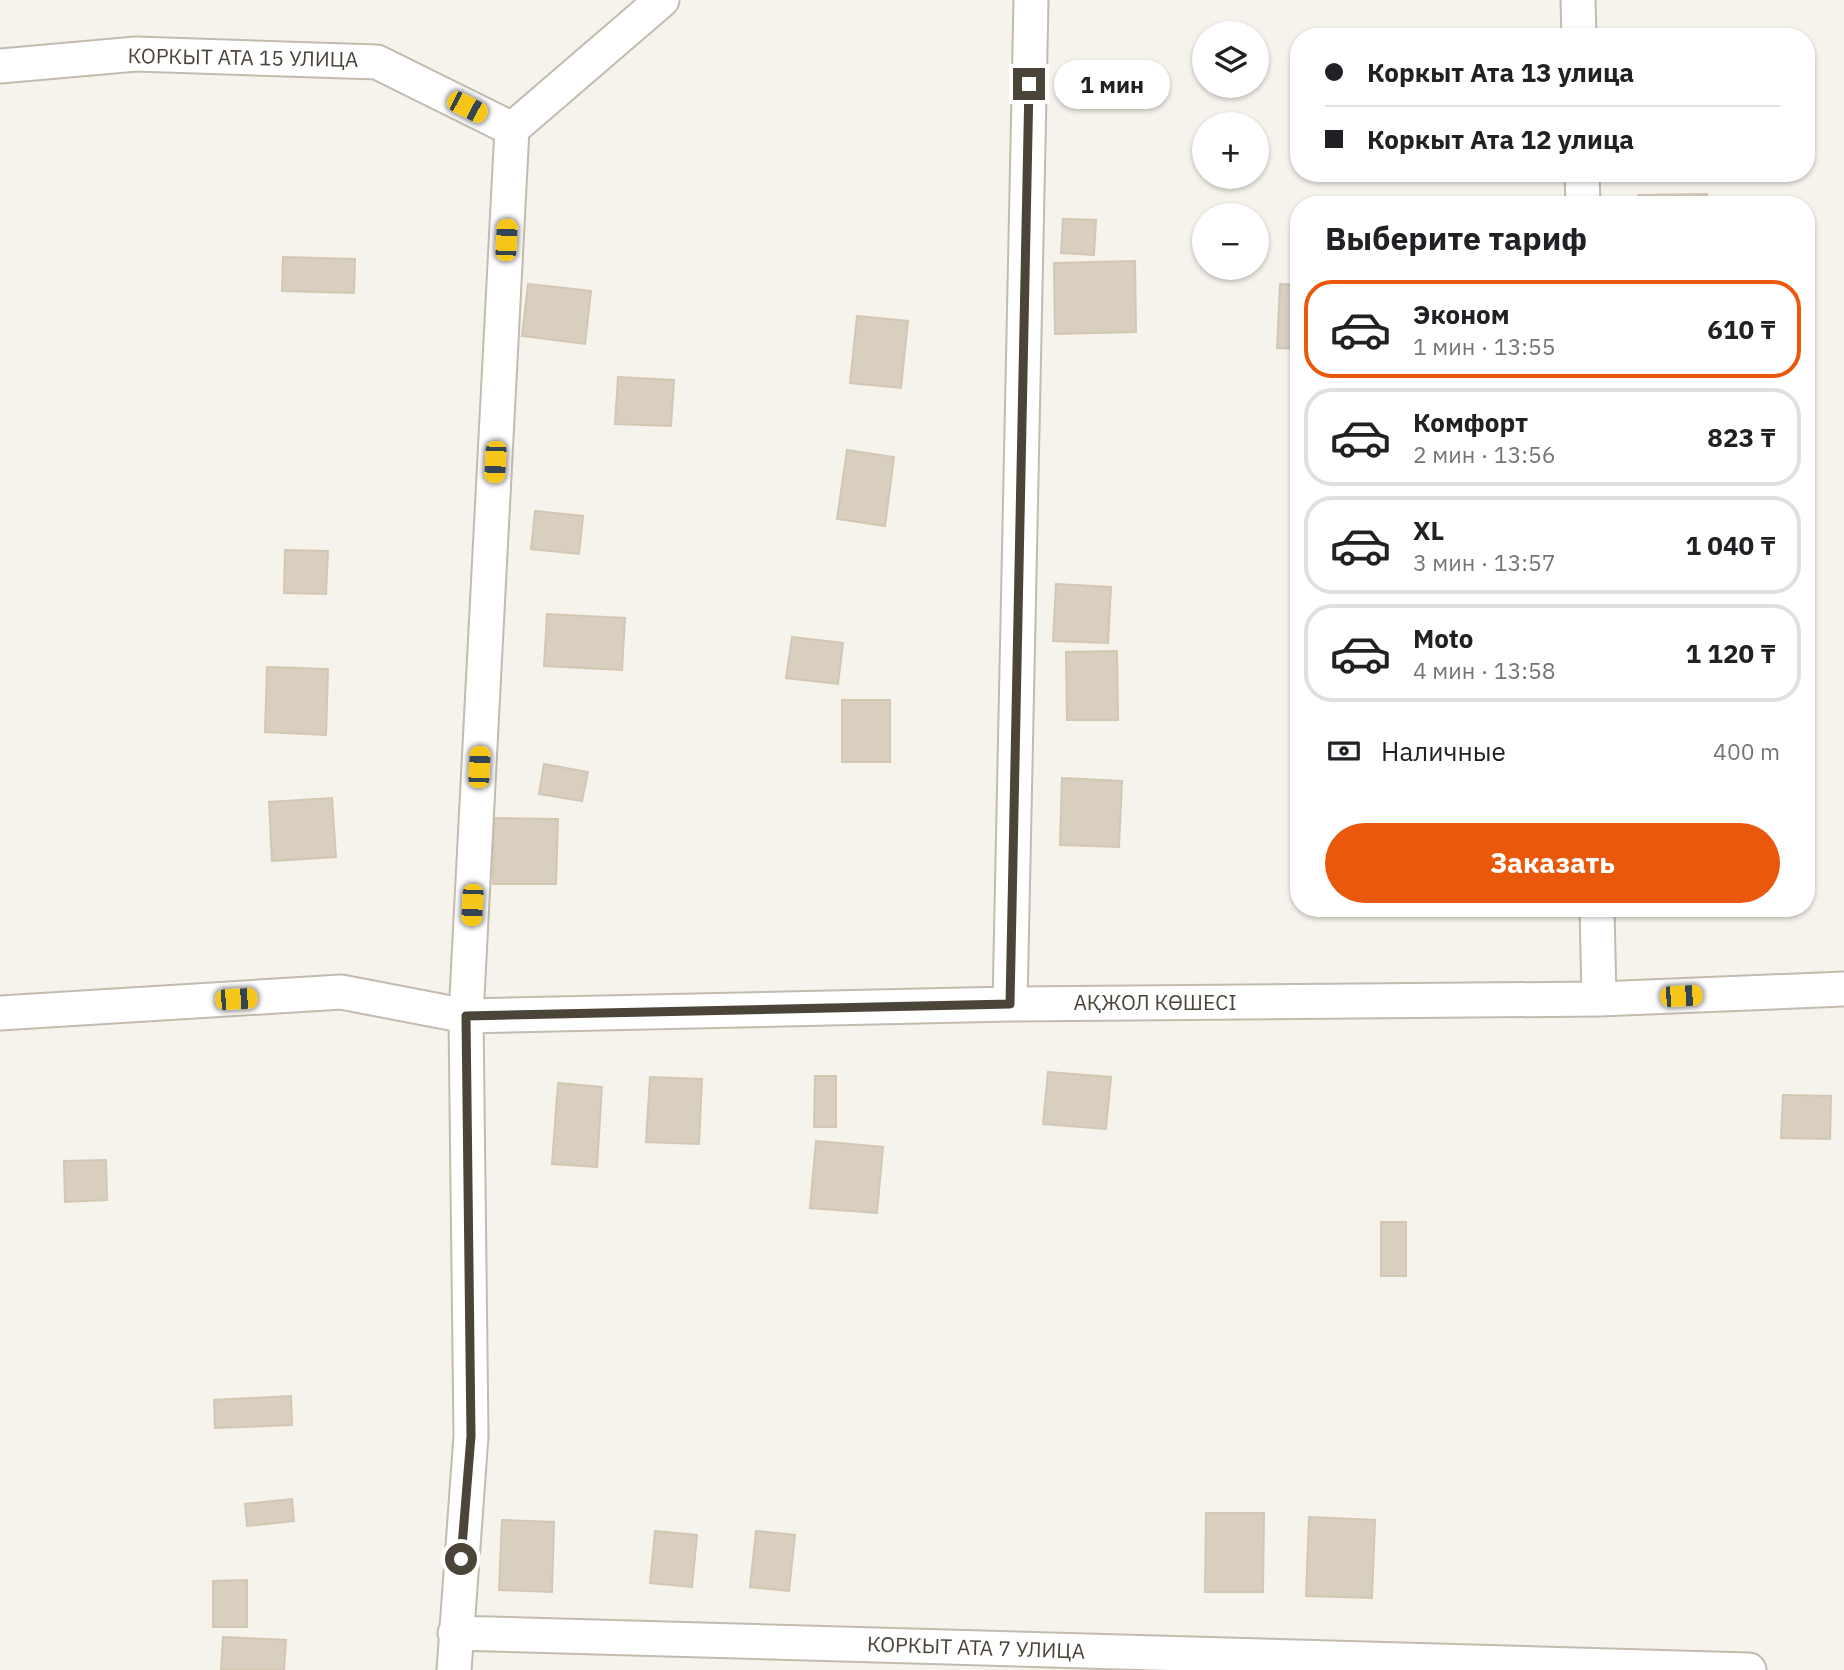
<!DOCTYPE html>
<html lang="ru">
<head>
<meta charset="utf-8">
<style>
  :root { --surface:#fff; --page:#f6f6f6; --text:#202124; --muted:#757577; --line:#e0e0e0; --accent:#ea580c }
  body { margin:0; font-family:"IBM Plex Sans",sans-serif; background:var(--page); color:var(--text); height:100vh; display:flex; flex-direction:column; font-size:26px; white-space:nowrap }
  * { box-sizing:border-box; margin:0 }
  p { font-size:23px; color:var(--muted) }
  .icon { flex:none; width:38px; height:38px; fill:none; stroke:currentColor; stroke-width:2; stroke-linecap:round; stroke-linejoin:round }
  .map { position:relative; flex:1; overflow:hidden }
  .sheet { position:absolute; left:1290px; top:196px; width:525px; height:721px; display:flex; flex-direction:column; background:var(--surface); border-radius:28px; box-shadow:0 2px 5px #0004 }
  .sheet>* { flex:none }
  .top-card { position:absolute; left:1290px; top:28px; width:525px; height:154px; border-radius:28px; box-shadow:0 2px 5px #0004; display:grid; align-content:center; height:154px; padding:0 35px; background:var(--surface) }
  .buttons { position:absolute; left:1192px; top:21px; display:grid; gap:14px }
  .buttons a { display:grid; place-items:center; width:77px; height:77px; border-radius:50%; background:var(--surface); box-shadow:0 2px 5px #0004; font-size:35px }
  .end { position:absolute; width:32px; height:32px; margin:-16px; border:9px solid #4b4439; background:#fff; box-shadow:0 0 0 4px #fff }
  .from { border-radius:50% }
  .bubble { position:absolute; height:49px; border-radius:24px; background:var(--surface); box-shadow:0 2px 5px #0004; font-size:23px; font-weight:800; line-height:49px; text-align:center }
  .car { position:absolute; width:21px; height:42px; margin:-21px -10px; border-radius:9px; box-shadow:0 0 5px 2px #0007; background:linear-gradient(#f5c518 24%,#345 0 40%,#f5c518 0 76%,#345 0 86%,#f5c518 0) }
  .top-card b { display:flex; align-items:center; gap:24px; height:66px; font-size:26px }
  .top-card b+b { border-top:2px solid var(--line) }
  .top-card i { width:18px; height:18px; background:var(--text) }
  ul { padding:0; list-style:none }
  li { display:flex; align-items:center; gap:21px; height:98px; margin:0 14px 10px; padding:0 21px; border:4px solid var(--line); border-radius:28px }
  li div { flex:1 }
  li b { display:block; font-size:26px }
  li em { font-style:normal; font-weight:800 }
  li.current { border-color:var(--accent) }
  li>.icon { width:63px; height:63px; stroke-width:1.5 }
  h2 { padding:0 35px; font-size:32px; line-height:84px }
  .pay { display:flex; align-items:center; gap:18px; height:77px; padding:0 35px; font-size:26px }
  .pay p { margin-inline-start:auto }
  .action { display:flex; gap:14px; margin-top:auto; padding:14px 35px }
  .action a { flex:1; height:80px; border-radius:42px; background:var(--accent); color:#fff; font-size:28px; font-weight:800; line-height:80px; text-align:center }
  .map>svg:first-child { display:block }
</style>
</head>
<body>
<div class="map">
<svg width="1844" height="1670" viewBox="0 0 1844 1670">
  <rect width="100%" height="100%" fill="#f6f3ec"/>
  <path fill="#d8cfc1" stroke="#d3c7b4" stroke-width="2" d="M1707,194V205H1638V195Z
    M1063,219L1096,220L1094,255L1061,253Z
    M283,257L355,259L354,293L282,291Z
    M1135,261L1136,332L1055,334L1054,263Z
    M528,284L591,291L585,344L522,336Z
    M1280,284L1298,285V349L1277,348Z
    M857,316L908,321L901,388L850,383Z
    M618,377L674,380L671,426L615,424Z
    M847,450L894,457L885,526L837,519Z
    M535,511L583,516L579,554L531,549Z
    M285,550L328,551L326,594L284,593Z
    M1056,584L1111,587L1108,643L1053,641Z
    M547,614L625,618L622,670L544,666Z
    M792,637L843,643L838,684L786,678Z
    M1117,651L1118,720H1067L1066,652Z
    M267,667L328,669L326,735L265,732Z
    M842,700H890V762H842Z
    M544,764L588,772L582,801L539,794Z
    M1062,778L1122,781L1119,847L1060,845Z
    M332,798L336,857L272,861L269,802Z
    M494,818L558,819L556,884H493Z
    M1048,1072L1111,1077L1106,1129L1043,1124Z
    M815,1076H836V1127H814Z
    M650,1077L702,1079L699,1144L646,1142Z
    M558,1083L602,1087L597,1167L552,1164Z
    M1783,1095L1831,1096L1830,1139L1781,1138Z
    M816,1141L883,1147L877,1213L810,1208Z
    M106,1160L107,1200L65,1202L64,1161Z
    M1381,1222H1406V1276H1381Z
    M291,1396L292,1425L215,1428L214,1400Z
    M292,1499L294,1521L247,1526L245,1504Z
    M1206,1513H1264L1263,1592H1205Z
    M1309,1517L1375,1520L1372,1598L1306,1596Z
    M502,1520L554,1522L552,1592L499,1590Z
    M655,1531L697,1535L692,1587L650,1583Z
    M756,1531L795,1535L789,1591L750,1587Z
    M247,1580V1627H213V1581Z
    M223,1637L286,1640L284,1670H221Z"/>
  <g fill="none" stroke-linecap="round" stroke-linejoin="round">
    <defs>
      <path id="minor" d="M1578,0L1579,37
        M0,66L136,54L377,62L512,129
        M512,129L662,0
        M1582,173L1583,205
        M1597,908L1599,999
        M1010,1004L1031,0
        M0,1013L341,992L466,1016L1010,1004L1599,999L1844,989
        M455,1633L1749,1670
        M454,1670L471,1436L466,1016L512,129"/>
    </defs>
    <use href="#minor" stroke="#c2bbae" stroke-width="37"/>
    <use href="#minor" stroke="#fff" stroke-width="33"/>
  </g>
  <g fill="none" stroke-linecap="round" stroke-linejoin="round">
    <path stroke="#4b4439" stroke-width="9" d="M461,1559L471,1436L466,1016L1010,1004L1029,84"/>
  </g>
  <g text-anchor="middle" stroke-width="7" stroke-linejoin="round" paint-order="stroke">
    <g font-size="21" fill="#4b4439" stroke="#fff">
      <text transform="translate(243 58) rotate(1)" y="7">КОРКЫТ АТА 15 УЛИЦА</text>
      <text x="1155" y="1010">АҚЖОЛ КӨШЕСІ</text>
      <text transform="translate(976 1648) rotate(2)" y="7">КОРКЫТ АТА 7 УЛИЦА</text>
    </g>
  </g>
</svg>
<div class="buttons">
<a><svg class="icon" aria-label="layers" viewBox="0 0 24 24"><path d="M12 4l9 5-9 5-9-5zM3 14l9 5 9-5"/></svg></a>
<a>+</a>
<a>−</a>
</div>
<i class="end from" style="left:461px;top:1559px"></i>
<i class="end" style="left:1029px;top:84px"></i>
<div class="bubble" style="left:1054px;top:60px;width:116px">1 мин</div>
<i class="car" style="left:467px;top:107px;rotate:117deg"></i>
<i class="car" style="left:506px;top:240px;rotate:3deg"></i>
<i class="car" style="left:495px;top:462px;rotate:183deg"></i>
<i class="car" style="left:479px;top:767px;rotate:3deg"></i>
<i class="car" style="left:472px;top:905px;rotate:183deg"></i>
<i class="car" style="left:1681px;top:996px;rotate:87deg"></i>
<i class="car" style="left:236px;top:999px;rotate:87deg"></i>
<div class="top-card">
<b><i class="from"></i>Коркыт Ата 13 улица</b>
<b><i></i>Коркыт Ата 12 улица</b>
</div>
<section class="sheet">
<h2>Выберите тариф</h2>
<ul>
<li class="current"><svg class="icon" aria-label="car" viewBox="0 0 24 24"><path d="M5 17H2v-5l4-1 3-4h7l3 4 3 1v5h-3M9 17h6M6 11h13"/><circle cx="7" cy="17" r="2"/><circle cx="17" cy="17" r="2"/></svg><div><b>Эконом</b><p>1 мин · 13:55</p></div><em>610 ₸</em></li>
<li><svg class="icon" aria-label="car" viewBox="0 0 24 24"><path d="M5 17H2v-5l4-1 3-4h7l3 4 3 1v5h-3M9 17h6M6 11h13"/><circle cx="7" cy="17" r="2"/><circle cx="17" cy="17" r="2"/></svg><div><b>Комфорт</b><p>2 мин · 13:56</p></div><em>823 ₸</em></li>
<li><svg class="icon" aria-label="car" viewBox="0 0 24 24"><path d="M5 17H2v-5l4-1 3-4h7l3 4 3 1v5h-3M9 17h6M6 11h13"/><circle cx="7" cy="17" r="2"/><circle cx="17" cy="17" r="2"/></svg><div><b>XL</b><p>3 мин · 13:57</p></div><em>1 040 ₸</em></li>
<li><svg class="icon" aria-label="car" viewBox="0 0 24 24"><path d="M5 17H2v-5l4-1 3-4h7l3 4 3 1v5h-3M9 17h6M6 11h13"/><circle cx="7" cy="17" r="2"/><circle cx="17" cy="17" r="2"/></svg><div><b>Moto</b><p>4 мин · 13:58</p></div><em>1 120 ₸</em></li>
</ul>
<div class="pay"><svg class="icon" aria-label="cash" viewBox="0 0 24 24"><path d="M3 7h18v10H3z"/><circle cx="12" cy="12" r="2"/></svg>Наличные<p>400 m</p></div>
<div class="action"><a>Заказать</a></div>
</section>
</div>
</body>
</html>
